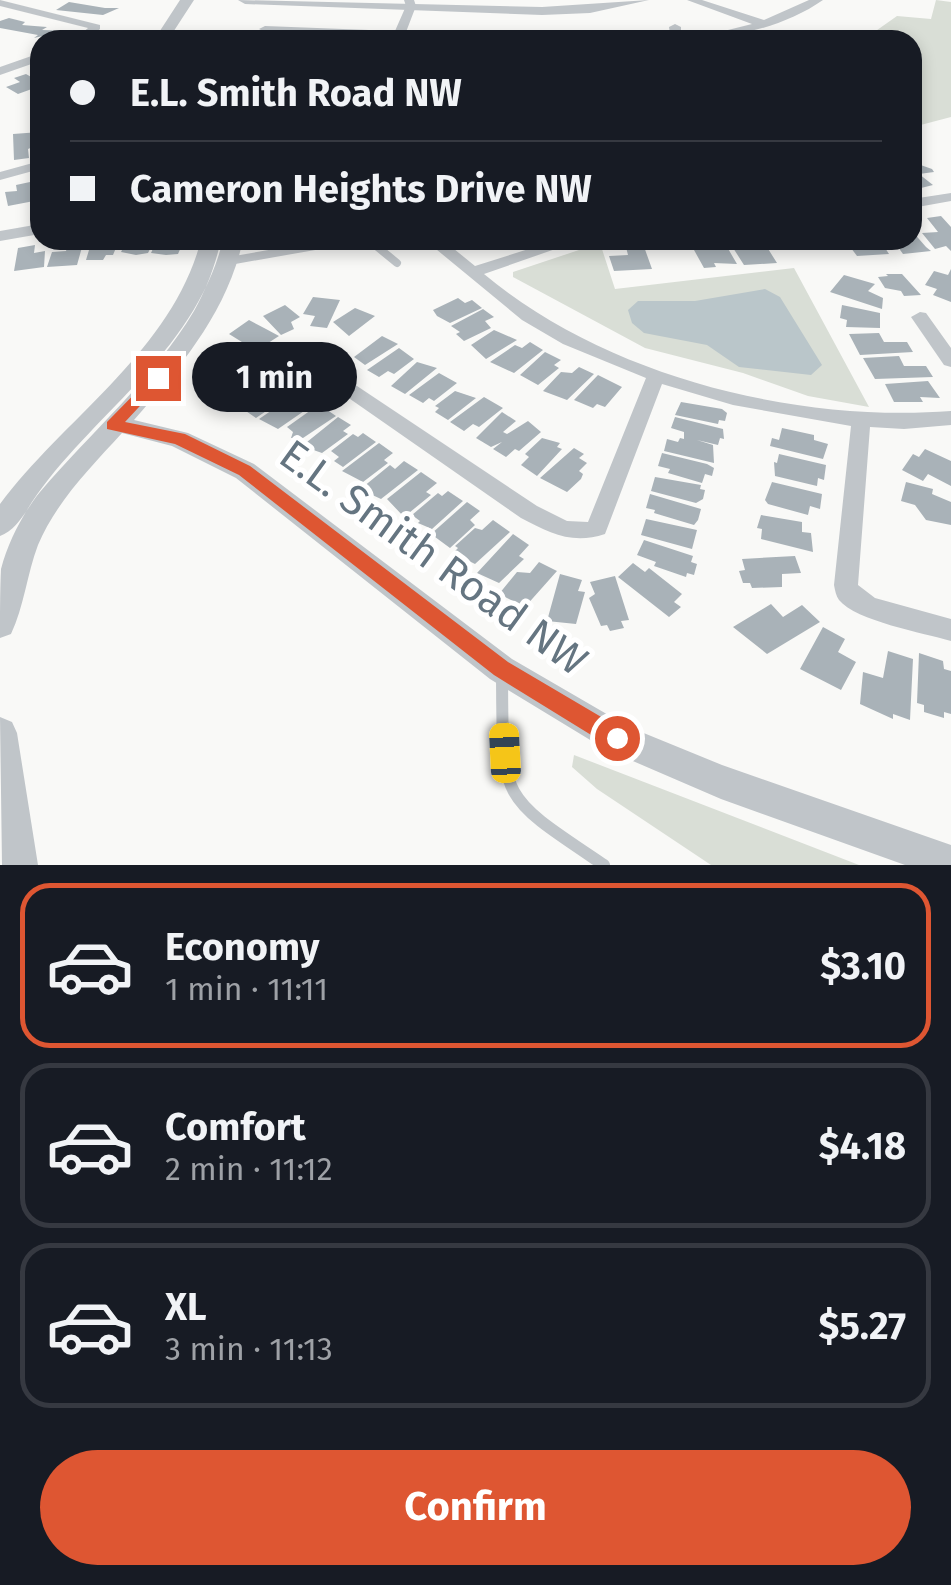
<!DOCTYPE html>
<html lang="en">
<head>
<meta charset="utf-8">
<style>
  :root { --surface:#171b24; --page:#20242c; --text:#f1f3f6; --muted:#9ea1a6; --line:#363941; --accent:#de5632 }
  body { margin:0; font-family:"Fira Sans",sans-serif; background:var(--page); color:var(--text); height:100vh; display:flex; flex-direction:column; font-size:38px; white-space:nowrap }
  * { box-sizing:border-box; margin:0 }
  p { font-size:32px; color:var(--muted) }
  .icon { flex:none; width:55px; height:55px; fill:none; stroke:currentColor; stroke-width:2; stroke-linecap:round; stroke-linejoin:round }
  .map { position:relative; height:865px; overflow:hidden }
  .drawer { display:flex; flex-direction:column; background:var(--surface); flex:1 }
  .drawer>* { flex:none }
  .guide { position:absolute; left:30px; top:30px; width:892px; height:220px; border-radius:30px; box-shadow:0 5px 15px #0003; display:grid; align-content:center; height:220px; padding:0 40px; background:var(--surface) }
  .end { position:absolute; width:45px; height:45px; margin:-22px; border:12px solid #de5632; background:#fff; box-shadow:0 0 0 5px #fff }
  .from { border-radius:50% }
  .bubble { position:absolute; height:70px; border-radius:35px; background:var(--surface); box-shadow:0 5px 15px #0003; font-size:32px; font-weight:700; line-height:70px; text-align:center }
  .car { position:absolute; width:30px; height:60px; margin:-30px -15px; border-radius:12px; box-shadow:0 0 8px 2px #0007; background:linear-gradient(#f5c518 24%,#345 0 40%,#f5c518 0 76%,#345 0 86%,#f5c518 0) }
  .guide b { display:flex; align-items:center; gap:35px; height:95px; font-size:38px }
  .guide b+b { border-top:2px solid var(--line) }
  .guide i { width:25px; height:25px; background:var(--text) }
  ul { padding:18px 0 0; list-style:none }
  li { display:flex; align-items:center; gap:30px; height:165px; margin:0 20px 15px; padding:0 20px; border:5px solid var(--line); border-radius:30px }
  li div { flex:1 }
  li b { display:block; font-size:38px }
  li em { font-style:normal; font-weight:700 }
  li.on { border-color:var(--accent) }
  li>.icon { width:90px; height:90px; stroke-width:1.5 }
  .cta { display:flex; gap:20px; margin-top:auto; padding:20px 40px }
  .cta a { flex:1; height:115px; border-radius:60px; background:var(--accent); color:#fff; font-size:40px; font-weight:700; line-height:115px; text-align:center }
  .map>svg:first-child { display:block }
</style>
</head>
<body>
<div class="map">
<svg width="951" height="865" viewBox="0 0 951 865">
  <rect width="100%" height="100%" fill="#f9f9f7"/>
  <path fill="#d9ded6" d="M936,0L951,2V117L913,127L912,40H863L897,16L931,19Z
    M600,243L615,289L794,268L869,407L808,396L743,373L645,348L513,277V272Z
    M574,755L859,865H711L597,789L572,767Z"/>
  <path fill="#bac6ca" d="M765,289L780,297L822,365L811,375L739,367L707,345L644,333L632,323L628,310L638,301H695Z"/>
  <path fill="#a9b2b8" d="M69,2L105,8H119L103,15L56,10Z
    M9,18L25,22L22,25L47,27L42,30L74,31L62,40L50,39L60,33H56L34,38L38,35L0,28V21Z
    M26,74L40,82V86L18,94L6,87L20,82L14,78Z
    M40,132V144L28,149L29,158L14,160L13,134Z
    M912,162L932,169L934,172L919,174L933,185L921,188L912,181Z
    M30,182L34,201L8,206L5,192L17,191L16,185Z
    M941,216L951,227V251L946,246L935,249L922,233L938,232L927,218Z
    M912,231L926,247L931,251L903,254L893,240H912Z
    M84,240L77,265L47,267L52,252L66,251L69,241Z
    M92,240H108L118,243L113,255H106L103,260H86Z
    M127,240H153L154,241L148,253L136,255L121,252Z
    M157,240H184L178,254L166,255L151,253Z
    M707,240H723L737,264L714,263L716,267L704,268L694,250L710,246Z
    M728,240L765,244L777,263L744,265Z
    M845,240H880L889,254L857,256Z
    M642,241L652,269L614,271L609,256L628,255L625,243Z
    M35,245L34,253L45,251L44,267L14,271L18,248Z
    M951,269V302L933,295L937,289L925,285L934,271L948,275Z
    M886,274H902L921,295L904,296L901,291L885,288L878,277L888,276Z
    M844,275L875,284L868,291L883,298L882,309L830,292Z
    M313,297L340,300L327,328L310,326L315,316L303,314Z
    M458,298L465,303L472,300L482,308L450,323L437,316L433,310Z
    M285,305L300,317L291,322L294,329L281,335L263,316Z
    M842,305L880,313V328L846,327L847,320L840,318Z
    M355,308L375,316L349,336L333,322Z
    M483,309L494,317L485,321L491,328L464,341L456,334L460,332L451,326Z
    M249,320L266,329L279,336L265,345L260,342L250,347L229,334Z
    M494,330L517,340L486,359L471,345Z
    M879,333L884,342H907L913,352L860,355L849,334Z
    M382,336L398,344L365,365L354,357Z
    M530,342L543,350L514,373L490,362L515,345L522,348Z
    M399,348L414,359L394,374L388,371L379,377L367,370Z
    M247,350L250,354H260L259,367L217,369L223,351Z
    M545,352L561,360L554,365L559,368L538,385L520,375Z
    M899,356L904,366H926L933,377L875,379L863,358Z
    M417,362L437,368L405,394L391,386Z
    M579,367L594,374L567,400L543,391L561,372L572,373Z
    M262,368L266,378L258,383L261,390L226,400L224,395L220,396L214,379Z
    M439,373L457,383L434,401L429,398L423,403L409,395Z
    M598,375L622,387L605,407L597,404L593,408L574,400Z
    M928,381L940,398L920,397L923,402H894L885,384Z
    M283,385L294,392L256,418L240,407L268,389L272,391Z
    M300,391L313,400L303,406L307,409L278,429L259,419Z
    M455,391L476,398L448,420L435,412L439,408L435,406Z
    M484,397L503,408L479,427L473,424L464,431L450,422Z
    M681,402L722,409L727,413L725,421L719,420L718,424L675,415Z
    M323,407L336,416L303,438H291L293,432L287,427L311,410L315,412Z
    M502,412L516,421L503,432L507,434L528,421L541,432L519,451L515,449L506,457L493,449L502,442L491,447L476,438Z
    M338,417L351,425L343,431L348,434L322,453L302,446Z
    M675,417L723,429L724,439L720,438L718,445L697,440L713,445L714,463L664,451L667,439L678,442L680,438L684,439V432L671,428Z
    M782,428L814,435V440L828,444L823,459L770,446L772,438L779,440Z
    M363,433L376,442L343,467L334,461L339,457L331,451L353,434L358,437Z
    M542,438L560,443L557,447L562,449L537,476L521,465L529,457L525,454Z
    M379,443L393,453L384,460L388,463L363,482L342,471Z
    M574,448L584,454L579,458L587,463L579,471L583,474L581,479L567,492L540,478Z
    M925,449L951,461V486L928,474L923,481L902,470L913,454L919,457Z
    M662,453L707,464L714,468L712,476L705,474L702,483L668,473L670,469L658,466Z
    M779,454L826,465L824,480L818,478L817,486L775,476L774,462L777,463Z
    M404,461L418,470L381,499L368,493L363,487L390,465L395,469Z
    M421,472L437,483L426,492L431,495L404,517L387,499Z
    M655,477L701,485L700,489L705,490L703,499L696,503L651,491Z
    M772,482L822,494L820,509L810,506L808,515L768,504L765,500Z
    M906,482L933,489L932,494L951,502V525L926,520L915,505L901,501Z
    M448,491L463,501L432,529L418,523L420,521L412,515L438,493L442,496Z
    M650,494L701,509L698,520L694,525L654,513L655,510L646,508Z
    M467,502L480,511L470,520L475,525L450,548L431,534Z
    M761,515L802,522V532L811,533L813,552L761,539L762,529L757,528Z
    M646,519L697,530L692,549L641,535Z
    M493,520L510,532L475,564L453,553L458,548L455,546L475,528L482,530Z
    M513,534L529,545L519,556L524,559L499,583L477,573Z
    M644,540L693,556L691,562L697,564L694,575L687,573L686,577L654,566L656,562L637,555Z
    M795,556L801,573L782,574V587L752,588L750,583H743L739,571L745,570L742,559Z
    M539,562L557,571L525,607L499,594L517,572L530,573Z
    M633,563L645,572L649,568L682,594L674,602L681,607L669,617L618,577Z
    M560,574L582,580L578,591L585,592L576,624L547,621Z
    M615,576L629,620L621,621L624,628L610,631L607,625L601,626L589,598L595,594L590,582Z
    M771,604L783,617L802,605L820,622L767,654L733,627Z
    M823,627L845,639L838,652L856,662L841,690L800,669Z
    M888,651L913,659L910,720L893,714V719L860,704L863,672L883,678Z
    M919,653L943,661L944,669L951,671V714L944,712V718L924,712V705L917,703Z"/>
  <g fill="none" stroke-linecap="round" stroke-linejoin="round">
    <path stroke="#c0c5c9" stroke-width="8" d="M369,240L397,263
      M229,261L349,240"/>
    <path stroke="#c0c5c9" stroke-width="12" d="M502,675C503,802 498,794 604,865"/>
    <path fill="#c0c5c9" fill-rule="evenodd" d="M0,0L100,25V29L92,36L148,37L154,40H74L88,28L0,6Z
      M404,0H414L416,6L406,32L517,37L523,40L265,32L259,29L265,26L395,31L406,6Z
      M687,0H702L764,20L809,0H823C780,30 723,40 671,40L669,27L675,24L681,27V37L688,40L752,24Z
      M40,53V61L0,75V67Z
      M40,161V169L0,180V172Z
      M951,193V201L912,208V199Z
      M40,224V234L0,241V231Z
      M425,240H443L475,266L557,240H581L484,274C606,376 794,423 951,411V425L904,429L870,427L858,585L875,598L951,619V641C924,633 856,621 839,600C836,596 835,590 834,585L851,426L733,405L662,384L605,534C572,545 550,533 521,518L297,362L294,358L297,354H309L537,506L567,521L588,522L646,378L563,344L522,320Z
      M920,312L926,313L951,348V367L944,365L911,317Z"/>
    <path fill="#c0c5c9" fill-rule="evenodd" d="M180,0H194L168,40H154Z
      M238,0L542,7L649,0L590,13L542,15L245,4Z
      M201,240H221C215,266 207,288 194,311C154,378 91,432 40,492C28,506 18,530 0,536V504C66,416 172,351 201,240Z
      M223,240H243C227,312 182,365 134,420L188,433L254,464L512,659L629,727L722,765L951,845V865H905L721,799L605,749L490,679L236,478L172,446L122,433C91,467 56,502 38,545C27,574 24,607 11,634L0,638C0,616 0,589 1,569C35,442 188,381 223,240Z
      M0,717L12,722L17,733L38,865H2Z"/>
  </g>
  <path fill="#de5632" d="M153,375L166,378L125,422L185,434L250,466L508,662L625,731L628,738L625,746L617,749L609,746L494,675L239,475L175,444L107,429V422Z"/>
  <g text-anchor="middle" stroke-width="10" stroke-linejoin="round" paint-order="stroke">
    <g font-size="42" fill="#657581" stroke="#fff">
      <text transform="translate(434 557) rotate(36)" y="15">E.L. Smith Road NW</text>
    </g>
  </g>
</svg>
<i class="end from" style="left:617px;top:738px"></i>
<i class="end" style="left:158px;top:378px"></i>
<div class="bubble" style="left:192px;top:342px;width:165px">1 min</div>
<i class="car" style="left:505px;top:753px;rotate:357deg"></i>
<div class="guide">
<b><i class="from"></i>E.L. Smith Road NW</b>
<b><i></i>Cameron Heights Drive NW</b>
</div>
</div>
<section class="drawer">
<ul>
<li class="on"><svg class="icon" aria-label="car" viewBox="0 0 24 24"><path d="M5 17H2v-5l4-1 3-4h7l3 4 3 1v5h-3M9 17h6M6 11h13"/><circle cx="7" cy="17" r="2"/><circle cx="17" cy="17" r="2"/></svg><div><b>Economy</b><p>1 min · 11:11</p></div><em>$3.10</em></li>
<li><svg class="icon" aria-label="car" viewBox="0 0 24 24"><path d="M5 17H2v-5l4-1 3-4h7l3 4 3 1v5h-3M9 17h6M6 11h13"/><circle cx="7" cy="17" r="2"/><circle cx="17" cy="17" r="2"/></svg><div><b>Comfort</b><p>2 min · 11:12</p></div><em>$4.18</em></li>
<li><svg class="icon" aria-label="car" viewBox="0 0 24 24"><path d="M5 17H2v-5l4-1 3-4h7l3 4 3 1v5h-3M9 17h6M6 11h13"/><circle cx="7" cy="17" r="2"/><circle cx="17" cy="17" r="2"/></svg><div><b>XL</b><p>3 min · 11:13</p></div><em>$5.27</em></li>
</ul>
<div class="cta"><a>Confirm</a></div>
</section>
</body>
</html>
